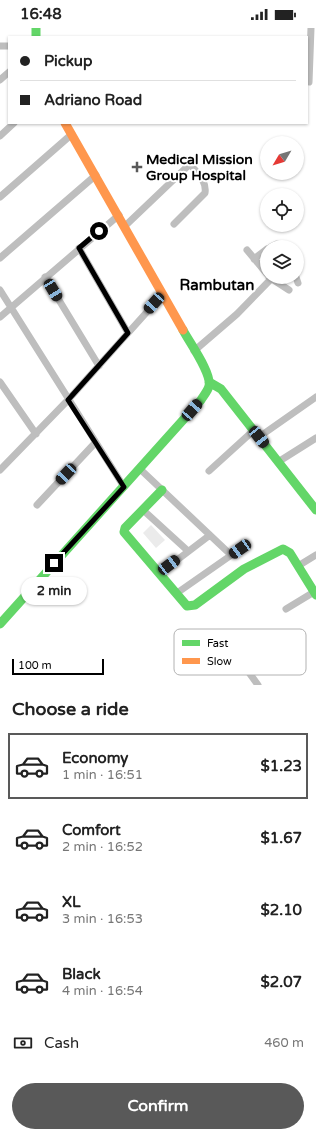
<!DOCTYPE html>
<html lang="en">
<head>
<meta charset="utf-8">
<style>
  :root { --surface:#fff; --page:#f6f6f6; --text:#222; --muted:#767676; --line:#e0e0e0; --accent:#595959 }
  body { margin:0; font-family:"Varela Round",sans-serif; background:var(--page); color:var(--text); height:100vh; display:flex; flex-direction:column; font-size:15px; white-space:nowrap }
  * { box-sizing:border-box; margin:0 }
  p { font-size:13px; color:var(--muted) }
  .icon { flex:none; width:22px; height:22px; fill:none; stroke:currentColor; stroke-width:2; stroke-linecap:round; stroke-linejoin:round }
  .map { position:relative; height:657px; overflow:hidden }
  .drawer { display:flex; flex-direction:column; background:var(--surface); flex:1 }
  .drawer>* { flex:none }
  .guide { position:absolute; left:8px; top:8px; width:300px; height:88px; border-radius:0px; box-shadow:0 1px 3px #0004; display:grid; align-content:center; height:88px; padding:0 12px; background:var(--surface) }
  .needle { width:26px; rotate:232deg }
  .controls { position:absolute; left:260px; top:108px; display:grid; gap:8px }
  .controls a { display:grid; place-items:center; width:44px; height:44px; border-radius:50%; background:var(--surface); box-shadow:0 1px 3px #0004; font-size:20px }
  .scale { position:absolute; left:12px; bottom:10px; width:92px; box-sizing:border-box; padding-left:4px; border:2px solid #000; border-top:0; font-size:11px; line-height:14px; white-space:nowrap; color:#000; -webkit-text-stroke:3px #fff; paint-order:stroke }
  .end { position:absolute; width:18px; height:18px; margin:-9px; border:5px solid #000; background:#fff; box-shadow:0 0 0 2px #fff }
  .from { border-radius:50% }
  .bubble { position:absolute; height:28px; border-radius:14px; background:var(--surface); box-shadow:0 1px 3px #0004; font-size:13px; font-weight:700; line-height:28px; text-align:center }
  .car { position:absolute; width:12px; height:24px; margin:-12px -6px; border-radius:5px; box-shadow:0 0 3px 1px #0007; background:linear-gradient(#222 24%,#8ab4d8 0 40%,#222 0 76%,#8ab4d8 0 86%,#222 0) }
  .guide b { display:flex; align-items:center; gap:14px; height:38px; font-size:15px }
  .guide b+b { border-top:1px solid var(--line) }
  .guide i { width:10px; height:10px; background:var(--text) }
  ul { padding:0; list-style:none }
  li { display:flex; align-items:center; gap:12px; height:66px; margin:0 8px 6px; padding:0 4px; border:2px solid transparent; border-radius:0px }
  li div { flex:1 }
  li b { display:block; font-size:15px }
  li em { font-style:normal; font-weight:700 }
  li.active { border-color:var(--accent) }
  li>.icon { width:36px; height:36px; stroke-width:1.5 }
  h2 { padding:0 12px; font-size:18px; line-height:48px }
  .pay { display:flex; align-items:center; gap:10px; height:44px; padding:0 12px; font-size:15px }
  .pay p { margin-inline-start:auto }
  .action { display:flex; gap:8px; margin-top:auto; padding:8px 12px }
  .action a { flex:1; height:46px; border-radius:24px; background:var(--accent); color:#fff; font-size:16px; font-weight:700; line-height:46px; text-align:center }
  .status { display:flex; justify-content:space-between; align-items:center; height:28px; padding:0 20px; background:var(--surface); direction:ltr }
  .status svg { height:11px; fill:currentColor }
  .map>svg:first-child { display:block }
</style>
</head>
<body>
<div class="status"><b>16:48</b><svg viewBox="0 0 49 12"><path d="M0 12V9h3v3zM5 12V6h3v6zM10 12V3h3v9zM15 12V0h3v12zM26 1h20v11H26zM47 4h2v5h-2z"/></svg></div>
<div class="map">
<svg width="316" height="657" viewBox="0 0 316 657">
  <rect width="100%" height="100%" fill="#fff"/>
  <path fill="#ebebeb" d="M151,497L165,512L156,520L143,505Z"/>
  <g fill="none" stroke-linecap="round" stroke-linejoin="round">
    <path stroke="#bebebe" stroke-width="7" d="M0,18H9
      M0,52L9,44
      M309,54L311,0
      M0,108L14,95
      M0,169L72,106
      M125,198L190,136C197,145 207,153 205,165L174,196
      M271,219L277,216L283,219
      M79,220L128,305
      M247,222L267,246
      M0,230L96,147
      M254,231L267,221
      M45,249L99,338
      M269,249L289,262
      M296,249L298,255
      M0,262L124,459
      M0,289L119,187
      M194,323L237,286L271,251
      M0,354L36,406
      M259,409L316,369
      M278,434L316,410
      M140,441L231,527
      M0,442L68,372L163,266
      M209,443L254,402
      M37,477L95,415
      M143,482L188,523
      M298,538L316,527
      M160,545L210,507
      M177,565L240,521
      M286,581L314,564
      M237,628L258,657"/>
    <path stroke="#63d668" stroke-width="9" d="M36,0V9
      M209,354L221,361L316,482
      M162,462L125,500L124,504L187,578L195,577L244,541L283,521L290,525L316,567
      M0,596L201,372C203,368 208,363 209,358C212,345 189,314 183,302"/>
    <path stroke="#ff974d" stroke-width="9" d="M65,95L183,302"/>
  </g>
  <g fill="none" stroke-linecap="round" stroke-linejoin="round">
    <path stroke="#000" stroke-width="5" d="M54,535L124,459L68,372L128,305L79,220L99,203"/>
  </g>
  <path fill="#595959" stroke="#fff" stroke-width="1.5" d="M135 133h4v4h4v4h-4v4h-4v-4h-4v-4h4z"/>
  <g text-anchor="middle" stroke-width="4" stroke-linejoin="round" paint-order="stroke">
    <g font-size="14" font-weight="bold" fill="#000" stroke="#fff" text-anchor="start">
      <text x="146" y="136">Medical Mission<tspan x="146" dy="16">Group Hospital</tspan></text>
    </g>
    <g font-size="15" font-weight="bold" fill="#000" stroke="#fff">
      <text x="217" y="262">Rambutan</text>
    </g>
  </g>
  <rect x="174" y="601" width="132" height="46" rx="6" fill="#fff" stroke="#b2b2b2" stroke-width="1"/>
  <rect x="182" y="612" width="18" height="6" fill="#63d668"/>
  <rect x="182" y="630" width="18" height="6" fill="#ff974d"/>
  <g font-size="11" fill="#000">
    <text x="207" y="619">Fast</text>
    <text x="207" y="637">Slow</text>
  </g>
</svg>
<div class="controls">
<a><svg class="needle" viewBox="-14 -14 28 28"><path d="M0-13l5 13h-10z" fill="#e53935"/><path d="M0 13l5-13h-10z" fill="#767676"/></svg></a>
<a><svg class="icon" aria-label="locate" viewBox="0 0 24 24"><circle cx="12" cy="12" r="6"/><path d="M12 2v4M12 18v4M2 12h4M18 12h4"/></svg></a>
<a><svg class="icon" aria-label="layers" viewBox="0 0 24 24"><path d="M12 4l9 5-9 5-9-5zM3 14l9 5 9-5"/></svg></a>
</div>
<div class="scale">100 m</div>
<i class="end from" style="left:99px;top:203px"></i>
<i class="end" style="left:54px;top:535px"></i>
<div class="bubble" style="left:21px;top:549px;width:66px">2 min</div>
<i class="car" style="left:53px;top:262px;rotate:149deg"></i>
<i class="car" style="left:154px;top:275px;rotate:222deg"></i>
<i class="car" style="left:192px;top:382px;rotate:41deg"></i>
<i class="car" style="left:259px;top:409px;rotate:142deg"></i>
<i class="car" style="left:66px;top:446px;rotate:223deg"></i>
<i class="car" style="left:240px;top:521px;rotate:235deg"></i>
<i class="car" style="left:169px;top:537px;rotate:53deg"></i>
<div class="guide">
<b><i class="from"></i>Pickup</b>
<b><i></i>Adriano Road</b>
</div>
</div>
<section class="drawer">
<h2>Choose a ride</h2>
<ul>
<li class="active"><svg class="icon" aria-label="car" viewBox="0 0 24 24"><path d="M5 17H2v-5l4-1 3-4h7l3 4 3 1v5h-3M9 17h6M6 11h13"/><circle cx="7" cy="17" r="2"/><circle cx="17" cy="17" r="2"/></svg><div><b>Economy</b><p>1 min · 16:51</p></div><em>$1.23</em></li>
<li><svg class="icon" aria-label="car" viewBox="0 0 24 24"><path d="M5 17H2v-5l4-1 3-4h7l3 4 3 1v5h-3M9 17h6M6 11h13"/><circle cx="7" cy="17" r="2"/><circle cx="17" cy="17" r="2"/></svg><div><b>Comfort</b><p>2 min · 16:52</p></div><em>$1.67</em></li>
<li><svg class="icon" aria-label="car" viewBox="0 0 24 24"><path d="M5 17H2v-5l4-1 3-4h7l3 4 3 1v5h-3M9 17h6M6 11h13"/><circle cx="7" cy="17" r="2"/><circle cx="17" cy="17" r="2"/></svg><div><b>XL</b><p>3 min · 16:53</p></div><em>$2.10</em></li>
<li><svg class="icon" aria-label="car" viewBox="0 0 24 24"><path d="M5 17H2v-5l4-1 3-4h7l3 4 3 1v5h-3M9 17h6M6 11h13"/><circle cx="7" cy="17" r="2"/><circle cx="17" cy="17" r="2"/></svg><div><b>Black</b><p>4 min · 16:54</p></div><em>$2.07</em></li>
</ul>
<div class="pay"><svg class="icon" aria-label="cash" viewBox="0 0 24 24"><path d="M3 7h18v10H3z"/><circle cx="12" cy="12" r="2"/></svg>Cash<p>460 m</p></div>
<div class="action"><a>Confirm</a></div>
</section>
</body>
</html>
